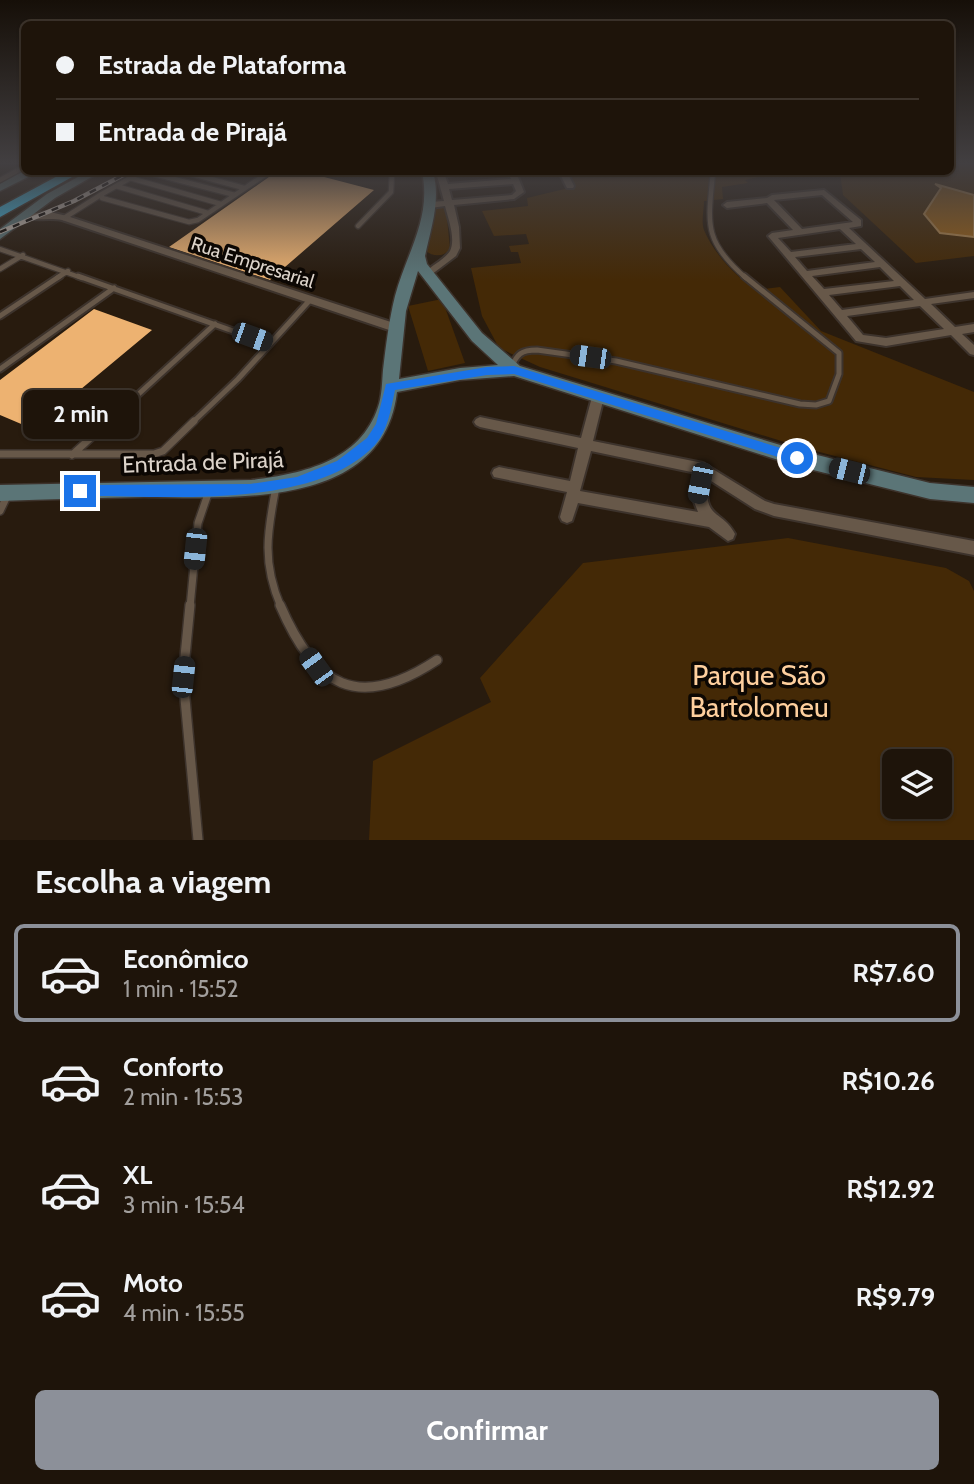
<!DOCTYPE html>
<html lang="pt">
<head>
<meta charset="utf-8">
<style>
  :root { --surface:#1e140a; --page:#261d13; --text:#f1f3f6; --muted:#a19e9c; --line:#3c332b; --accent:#8c9099 }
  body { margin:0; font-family:Cabin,sans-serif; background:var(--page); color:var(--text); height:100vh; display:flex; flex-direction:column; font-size:26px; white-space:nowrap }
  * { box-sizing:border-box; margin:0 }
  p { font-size:23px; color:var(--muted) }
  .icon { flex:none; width:38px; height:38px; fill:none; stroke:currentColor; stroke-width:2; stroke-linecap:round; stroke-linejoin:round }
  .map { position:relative; height:840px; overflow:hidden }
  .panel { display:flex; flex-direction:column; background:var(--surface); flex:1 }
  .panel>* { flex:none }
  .banner { position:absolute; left:21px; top:21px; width:933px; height:154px; border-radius:10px; box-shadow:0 2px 5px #0004,0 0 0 2px var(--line); display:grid; align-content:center; height:154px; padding:0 35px; background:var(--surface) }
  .buttons { position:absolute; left:882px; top:749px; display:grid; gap:14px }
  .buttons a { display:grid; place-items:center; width:70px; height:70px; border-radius:10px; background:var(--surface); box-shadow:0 2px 5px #0004,0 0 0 2px var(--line); font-size:35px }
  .end { position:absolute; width:32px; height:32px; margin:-16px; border:9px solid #1a73e8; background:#fff; box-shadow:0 0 0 4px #fff }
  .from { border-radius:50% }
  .bubble { position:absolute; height:49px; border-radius:10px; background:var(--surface); box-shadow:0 2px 5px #0004,0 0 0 2px var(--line); font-size:23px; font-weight:700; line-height:49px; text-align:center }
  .car { position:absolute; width:21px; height:42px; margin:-21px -10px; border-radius:9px; box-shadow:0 0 5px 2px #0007; background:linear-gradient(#222 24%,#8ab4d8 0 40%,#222 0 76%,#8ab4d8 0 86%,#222 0) }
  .banner b { display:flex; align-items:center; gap:24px; height:66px; font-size:26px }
  .banner b+b { border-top:2px solid var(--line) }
  .banner i { width:18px; height:18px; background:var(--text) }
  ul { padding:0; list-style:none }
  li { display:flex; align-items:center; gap:21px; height:98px; margin:0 14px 10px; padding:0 21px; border:4px solid transparent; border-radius:10px }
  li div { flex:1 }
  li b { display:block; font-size:26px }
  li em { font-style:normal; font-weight:700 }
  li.selected { border-color:var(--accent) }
  li>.icon { width:63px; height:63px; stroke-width:1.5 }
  h2 { padding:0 35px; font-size:32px; line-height:84px }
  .primary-button { display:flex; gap:14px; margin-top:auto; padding:14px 35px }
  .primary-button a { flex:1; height:80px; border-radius:10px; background:var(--accent); color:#fff; font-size:28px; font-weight:700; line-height:80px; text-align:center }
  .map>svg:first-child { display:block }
</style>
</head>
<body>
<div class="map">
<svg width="974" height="840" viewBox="0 0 974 840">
  <rect width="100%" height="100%" fill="#281b0e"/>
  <path fill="#442906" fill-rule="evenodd" d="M950,163H974V256L916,263L843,195L840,172H950Z
    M567,172H780L745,180L748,183L722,187L723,199L704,201C704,210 701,222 704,230C714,254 735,275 755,290L780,287L821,331L974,392V480L916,477L804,448L540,367L499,348L482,316L471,268L521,263L518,252H511L509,246L529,244L526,234L494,236L482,211L528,206L527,198L573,187Z
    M439,206L446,208L450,249C444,257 433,257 426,251L432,208Z
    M442,299L465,363L428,371L408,306Z
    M788,538L946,568L969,581L974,591V840H369L373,761L491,702L480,678L583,563ZM894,761H940V807H894Z"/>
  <path fill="#955f18" stroke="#aa824d" stroke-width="2" d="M935,184L974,195V237L940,233L924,214L941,188Z"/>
  <path fill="#edb271" d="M276,172H305L374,190L270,280L169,247Z
    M94,309L152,330L33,429L0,415V380Z"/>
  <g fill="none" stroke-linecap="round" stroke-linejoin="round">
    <defs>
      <path id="lane-far3" d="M141,172L102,194V198L189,222L198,220L269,172
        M147,172L235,195
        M185,172L244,188
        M713,172C708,224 703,241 746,278
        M130,178L221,204
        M0,180L24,167
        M116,186L208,213
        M64,218L102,194
        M358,226L391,192L392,172
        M0,249L82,278
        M0,269L23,255
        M57,278L68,271"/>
      <path id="lane-far2" d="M78,276L270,344
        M0,316L60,276
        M511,368C517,354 521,350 537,350L616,361L800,404L816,405L829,401L839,374V353L744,276
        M0,369L114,288
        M107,423L215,324
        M192,423L238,379L310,300"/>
      <path id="lane-far1" d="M0,454H154L163,451L194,421
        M72,455L109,421
        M276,487C267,533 262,563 281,607
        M0,511L8,494
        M190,607L198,523L209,491"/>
      <path id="lane" d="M190,605L183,677L198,840
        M280,605C315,686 357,713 437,660"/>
      <path id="street" d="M436,172H469L465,174L445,176L448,184L511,179L508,172H516L524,192L514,199L454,205L459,227L460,248L456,256L427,278L424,277V273C431,266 445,259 450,251C456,239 448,218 445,206L430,208L426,205L430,202L444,201ZM513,184L516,191L512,195L452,200L449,189Z
        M559,172H567L574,186L573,188H567Z
        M824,190L861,220V226L849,228L925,299L974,292V298L931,304L955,327L974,324V332L962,334L974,345V355L970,354L951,335L886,346L856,341L768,236L772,233L793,230L767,203L727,208L723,205L727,202L767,198L772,195ZM822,195L853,222L802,229L774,200ZM840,229L856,244L791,252L778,238ZM861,249L875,262L807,271L795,257ZM880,267L894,281L824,289L812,276ZM900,286L914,300L842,310L829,295ZM920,306L944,329L886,338L863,335L847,316Z
        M50,212L67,216L400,325L401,328L396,332L392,331L62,220C49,217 31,222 22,217L26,214Z
        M598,392L604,397L593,441L703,463L765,501L774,504L974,541V555L774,516L755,509L708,479C703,521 721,508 735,534L733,539L728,541L709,527L578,503L572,521L567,523L562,521L560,517L567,492L494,477L492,473L494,469L499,467L570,481L578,448L480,427L476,425L474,422L476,419L480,417L581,438L592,397ZM591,451L696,473L693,499L698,512L580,491Z"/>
      <path id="secondary" d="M24,171L38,172L0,191V184Z
        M87,172H100L55,198L0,239V229L47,194Z
        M422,172H433C441,200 431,228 425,256L427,264L482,333L520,366L797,450L930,483L974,487V503L930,499L797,466L514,376L460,380L397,392C383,511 230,497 144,497C96,498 48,499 0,501V485L251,480C301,474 360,462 378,407C382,396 382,382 383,370C386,345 389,320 395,296C406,254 432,218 422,172ZM418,271L472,341L498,365L460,368L399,379L406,311Z"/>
      <path id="highway" d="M65,172H81L0,217V207Z"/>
    </defs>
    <use href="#lane-far3" stroke="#3d332c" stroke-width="7"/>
    <use href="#lane-far2" stroke="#3d332c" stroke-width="9"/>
    <use href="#lane-far1" stroke="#3d332c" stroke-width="10"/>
    <use href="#lane" stroke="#3d332c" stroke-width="12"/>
    <use href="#street" stroke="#3d332c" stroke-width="4"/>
    <use href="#secondary" stroke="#3d332c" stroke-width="3"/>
    <use href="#highway" stroke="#3d332c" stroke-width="3"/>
    <use href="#lane-far3" stroke="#675849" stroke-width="4.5"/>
    <use href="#lane-far2" stroke="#675849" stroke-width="5"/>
    <use href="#lane-far1" stroke="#675849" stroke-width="7"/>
    <use href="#lane" stroke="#675849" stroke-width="9"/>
    <use href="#street" fill="#675849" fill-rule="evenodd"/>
    <use href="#secondary" fill="#5b7577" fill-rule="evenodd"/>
    <use href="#highway" fill="#40b8e1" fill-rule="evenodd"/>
    <defs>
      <path id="rail" d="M0,232L74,201L129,172"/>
    </defs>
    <use href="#rail" stroke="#bfb5ac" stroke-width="4.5"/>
    <use href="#rail" stroke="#0c0703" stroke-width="2.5" stroke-dasharray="7" stroke-linecap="butt"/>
  </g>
  <linearGradient id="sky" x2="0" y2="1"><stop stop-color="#160f08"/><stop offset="0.58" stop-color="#423f41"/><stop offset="1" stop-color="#423f41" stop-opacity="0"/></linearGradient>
  <rect width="974" height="281" fill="url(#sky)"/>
  <path fill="#1a73e8" d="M514,366L797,453L803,458L797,463L514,374L487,375L395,390C391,409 388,430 375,445C313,511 164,495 80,496L73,491L80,485L250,484L297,477L337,461L367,438L376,424L386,384L487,367Z"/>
  <g text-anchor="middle" stroke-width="7" stroke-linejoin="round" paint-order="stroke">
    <g font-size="19" fill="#dcd3ca" stroke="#0c0703">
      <text transform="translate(253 262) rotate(18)" y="7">Rua Empresarial</text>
    </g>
    <g font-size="23" fill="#dcd3ca" stroke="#0c0703">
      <text transform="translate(203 462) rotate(-2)" y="8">Entrada de Pirajá</text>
    </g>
    <g font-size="28" fill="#fecf9e" stroke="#0c0703">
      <text x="759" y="685">Parque São<tspan x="759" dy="32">Bartolomeu</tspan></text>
    </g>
  </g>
</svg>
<div class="buttons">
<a><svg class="icon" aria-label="layers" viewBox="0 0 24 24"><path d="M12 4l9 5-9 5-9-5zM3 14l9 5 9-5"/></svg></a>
</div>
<i class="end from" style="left:797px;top:458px"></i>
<i class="end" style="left:80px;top:491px"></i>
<div class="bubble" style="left:23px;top:390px;width:116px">2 min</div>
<i class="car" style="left:252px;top:337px;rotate:110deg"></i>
<i class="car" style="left:590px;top:357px;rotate:278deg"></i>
<i class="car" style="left:849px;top:471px;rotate:284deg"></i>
<i class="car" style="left:700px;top:483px;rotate:191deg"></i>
<i class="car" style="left:195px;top:549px;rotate:186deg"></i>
<i class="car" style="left:316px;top:667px;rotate:324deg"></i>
<i class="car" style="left:183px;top:677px;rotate:6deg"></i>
<div class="banner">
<b><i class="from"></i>Estrada de Plataforma</b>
<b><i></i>Entrada de Pirajá</b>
</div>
</div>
<section class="panel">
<h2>Escolha a viagem</h2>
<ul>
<li class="selected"><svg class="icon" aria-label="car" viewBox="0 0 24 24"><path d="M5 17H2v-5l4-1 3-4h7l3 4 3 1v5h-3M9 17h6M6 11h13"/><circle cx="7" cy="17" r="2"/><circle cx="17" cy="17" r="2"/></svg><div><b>Econômico</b><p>1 min · 15:52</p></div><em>R$7.60</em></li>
<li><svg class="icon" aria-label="car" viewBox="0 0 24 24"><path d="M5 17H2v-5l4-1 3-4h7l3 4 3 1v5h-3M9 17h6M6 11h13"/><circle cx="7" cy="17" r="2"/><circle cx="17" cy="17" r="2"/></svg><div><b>Conforto</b><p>2 min · 15:53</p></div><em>R$10.26</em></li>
<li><svg class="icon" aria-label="car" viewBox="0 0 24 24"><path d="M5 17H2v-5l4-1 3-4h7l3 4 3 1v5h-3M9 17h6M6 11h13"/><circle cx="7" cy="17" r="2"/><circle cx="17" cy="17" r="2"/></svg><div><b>XL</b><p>3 min · 15:54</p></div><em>R$12.92</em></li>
<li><svg class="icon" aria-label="car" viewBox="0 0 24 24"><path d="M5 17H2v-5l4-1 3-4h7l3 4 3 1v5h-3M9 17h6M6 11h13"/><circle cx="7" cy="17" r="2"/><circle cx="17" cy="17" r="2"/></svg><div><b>Moto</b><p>4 min · 15:55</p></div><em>R$9.79</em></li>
</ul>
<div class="primary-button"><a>Confirmar</a></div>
</section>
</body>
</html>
